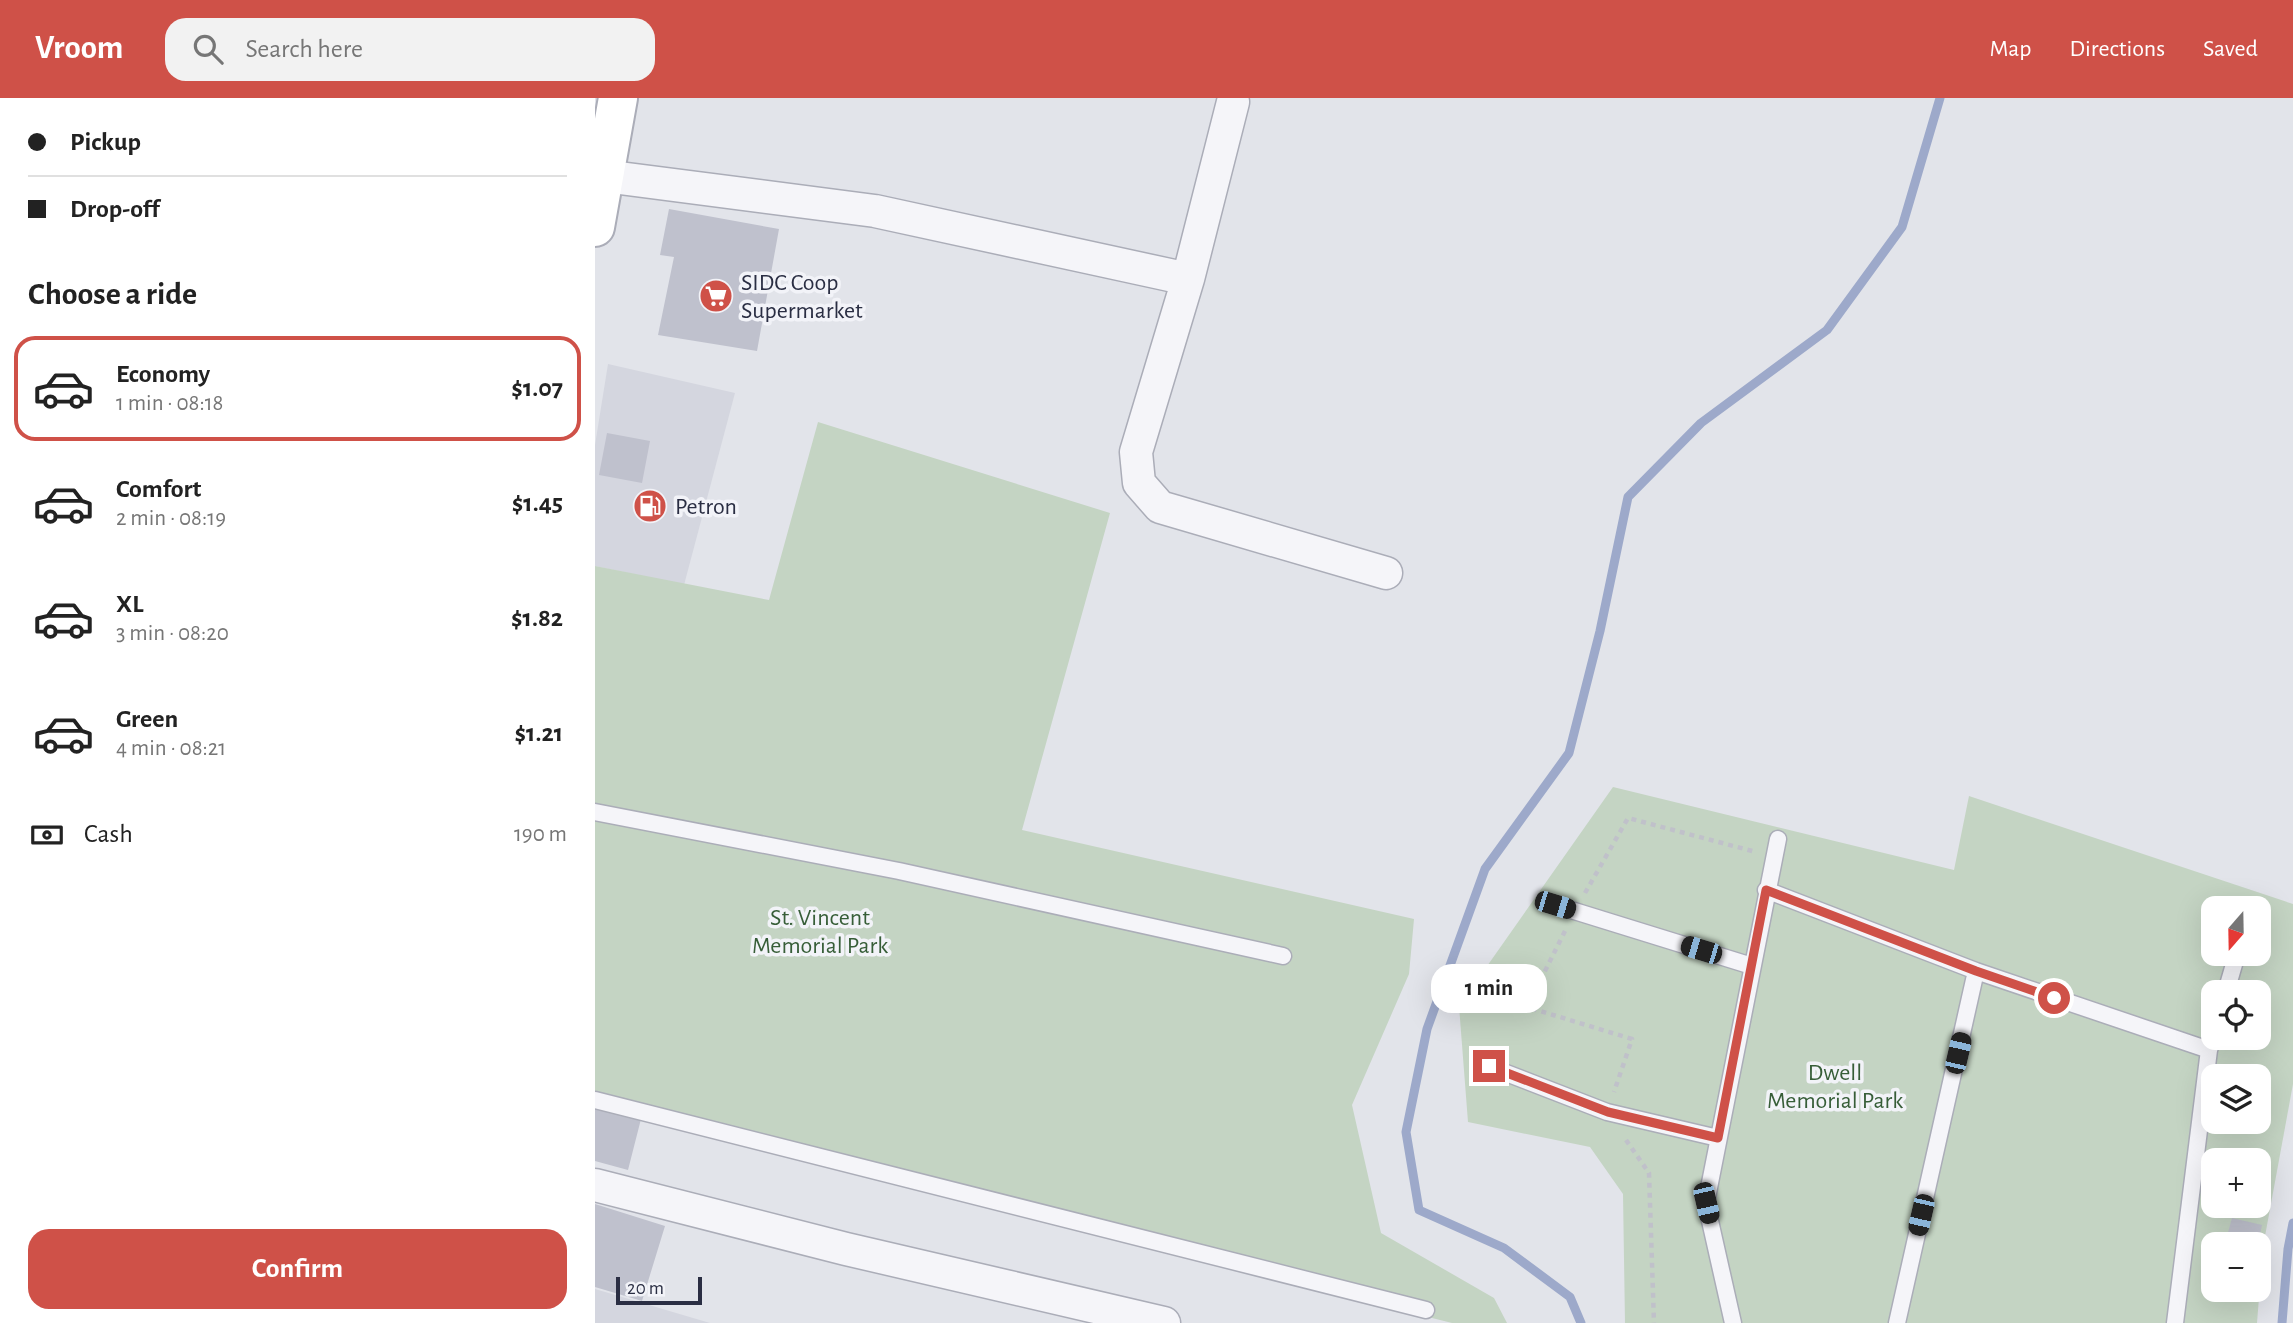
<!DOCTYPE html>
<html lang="en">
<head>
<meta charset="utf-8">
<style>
  :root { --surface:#fff; --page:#f2f2f2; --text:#222; --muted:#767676; --line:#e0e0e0; --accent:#cf5148 }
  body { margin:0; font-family:"Alegreya Sans",sans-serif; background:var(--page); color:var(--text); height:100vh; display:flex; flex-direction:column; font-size:26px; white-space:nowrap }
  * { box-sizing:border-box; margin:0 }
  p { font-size:23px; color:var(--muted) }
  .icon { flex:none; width:38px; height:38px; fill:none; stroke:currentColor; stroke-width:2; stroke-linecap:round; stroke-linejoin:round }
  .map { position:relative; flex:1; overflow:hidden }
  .drawer { display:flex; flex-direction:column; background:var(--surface); width:595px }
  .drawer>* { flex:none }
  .top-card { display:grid; align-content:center; height:154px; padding:0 28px; background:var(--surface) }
  .needle { width:46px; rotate:200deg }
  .fabs { position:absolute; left:1606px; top:798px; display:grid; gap:14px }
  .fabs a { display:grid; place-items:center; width:70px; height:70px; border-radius:14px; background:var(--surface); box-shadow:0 7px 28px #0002; font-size:35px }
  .scale { position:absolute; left:21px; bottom:18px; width:86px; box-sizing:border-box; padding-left:7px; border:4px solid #2a2e43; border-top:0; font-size:19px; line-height:24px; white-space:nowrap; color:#2a2e43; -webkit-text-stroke:5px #f2f3f8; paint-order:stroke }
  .end { position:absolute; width:32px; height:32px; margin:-16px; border:9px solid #cf5148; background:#fff; box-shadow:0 0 0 4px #fff }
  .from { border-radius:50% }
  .bubble { position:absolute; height:49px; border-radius:21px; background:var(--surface); box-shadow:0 7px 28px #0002; font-size:23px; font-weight:700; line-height:49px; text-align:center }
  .car { position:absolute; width:21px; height:42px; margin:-21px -10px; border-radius:9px; box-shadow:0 0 5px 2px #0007; background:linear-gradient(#222 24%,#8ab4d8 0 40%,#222 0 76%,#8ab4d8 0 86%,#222 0) }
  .top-card b { display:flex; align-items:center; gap:24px; height:66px; font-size:26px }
  .top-card b+b { border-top:2px solid var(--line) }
  .top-card i { width:18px; height:18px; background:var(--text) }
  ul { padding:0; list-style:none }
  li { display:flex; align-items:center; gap:21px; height:105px; margin:0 14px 10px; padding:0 14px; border:4px solid transparent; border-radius:21px }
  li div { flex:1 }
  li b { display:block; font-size:26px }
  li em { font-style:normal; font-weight:700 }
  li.current { border-color:var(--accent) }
  li>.icon { width:63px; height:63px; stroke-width:1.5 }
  h2 { padding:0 28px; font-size:32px; line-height:84px }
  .pay { display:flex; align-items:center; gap:18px; height:77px; padding:0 28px; font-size:26px }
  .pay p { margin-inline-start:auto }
  .action { display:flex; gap:14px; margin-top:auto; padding:14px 28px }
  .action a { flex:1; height:80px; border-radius:21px; background:var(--accent); color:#fff; font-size:28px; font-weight:700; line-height:80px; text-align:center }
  header { display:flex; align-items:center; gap:42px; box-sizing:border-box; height:98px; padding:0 35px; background:var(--accent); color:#fff }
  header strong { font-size:33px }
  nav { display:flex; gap:38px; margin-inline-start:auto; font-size:24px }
  .search { width:490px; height:63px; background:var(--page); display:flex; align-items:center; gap:18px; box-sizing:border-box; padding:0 24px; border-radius:21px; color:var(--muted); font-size:26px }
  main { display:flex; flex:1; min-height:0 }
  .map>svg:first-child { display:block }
</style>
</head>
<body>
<header>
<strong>Vroom</strong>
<div class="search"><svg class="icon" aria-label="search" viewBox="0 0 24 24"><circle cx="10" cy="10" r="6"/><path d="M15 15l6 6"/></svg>Search here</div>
<nav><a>Map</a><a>Directions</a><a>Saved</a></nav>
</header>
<main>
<section class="drawer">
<div class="top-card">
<b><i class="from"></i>Pickup</b>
<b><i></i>Drop-off</b>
</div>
<h2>Choose a ride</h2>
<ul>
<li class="current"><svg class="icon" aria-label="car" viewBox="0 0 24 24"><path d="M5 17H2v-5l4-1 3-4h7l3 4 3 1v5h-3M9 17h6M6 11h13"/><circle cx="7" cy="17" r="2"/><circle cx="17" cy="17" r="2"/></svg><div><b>Economy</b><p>1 min · 08:18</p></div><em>$1.07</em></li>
<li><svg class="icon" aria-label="car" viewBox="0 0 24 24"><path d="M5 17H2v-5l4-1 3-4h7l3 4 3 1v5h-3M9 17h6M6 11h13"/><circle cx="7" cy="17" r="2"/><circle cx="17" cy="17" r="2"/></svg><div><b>Comfort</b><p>2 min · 08:19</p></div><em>$1.45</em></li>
<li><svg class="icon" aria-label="car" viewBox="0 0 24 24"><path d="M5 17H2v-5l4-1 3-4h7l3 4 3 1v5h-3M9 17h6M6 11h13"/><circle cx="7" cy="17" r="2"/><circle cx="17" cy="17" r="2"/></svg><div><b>XL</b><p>3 min · 08:20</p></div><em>$1.82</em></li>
<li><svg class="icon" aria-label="car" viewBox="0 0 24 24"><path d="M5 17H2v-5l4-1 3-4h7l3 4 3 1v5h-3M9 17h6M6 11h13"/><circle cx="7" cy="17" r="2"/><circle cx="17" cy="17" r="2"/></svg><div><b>Green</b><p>4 min · 08:21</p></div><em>$1.21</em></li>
</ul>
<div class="pay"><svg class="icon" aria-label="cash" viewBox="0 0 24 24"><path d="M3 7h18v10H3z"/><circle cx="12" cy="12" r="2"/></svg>Cash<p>190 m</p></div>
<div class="action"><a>Confirm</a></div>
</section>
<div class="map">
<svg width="1698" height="1225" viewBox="0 0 1698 1225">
  <rect width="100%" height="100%" fill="#e2e4ea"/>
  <path fill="#d4d6df" d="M13,266L140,295L89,487L0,468V347Z
    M0,1191L115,1225H0Z"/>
  <path fill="#c4d4c3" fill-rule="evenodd" d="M223,324L515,415L427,732L819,821L814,876L757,1007L786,1135L899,1200L912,1225H857L0,1009V468L174,502Z
    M1018,689L1359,772L1374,698L1698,806V986L1668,1149L1662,1225H1030L1028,1096L995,1049L873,1024L864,908ZM1619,810H1664V856H1619ZM1619,894H1664V940H1619ZM1619,978H1664V1024H1619ZM1619,1062H1664V1108H1619ZM1619,1146H1664V1192H1619Z"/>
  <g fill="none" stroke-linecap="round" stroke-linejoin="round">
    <path stroke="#9da9ca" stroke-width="9" d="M986,1225L975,1199L909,1150L824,1112L811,1034L832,931L890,771L974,655L1005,533L1033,399L1106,325L1232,232L1307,129L1345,0
      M1687,1225L1693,1151L1698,1125"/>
  </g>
  <path fill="#bfc1cd" d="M74,111L184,131L162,253L63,237L79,159L65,157Z
    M12,335L55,343L47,385L4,377Z
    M0,1009L46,1021L33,1072L0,1063Z
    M0,1106L70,1128L47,1203L0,1189Z
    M1637,1120L1667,1127L1663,1146L1632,1138Z"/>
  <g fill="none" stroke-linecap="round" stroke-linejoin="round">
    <defs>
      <path id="lane" d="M0,714L304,773L688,858
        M1171,792L1381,873L1614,952
        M960,807L1157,868
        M1656,810V808
        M1631,894L1642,856
        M893,968L1012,1014L1123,1040
        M0,1002L831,1212
        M1138,1225L1111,1105L1183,741
        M1302,1225L1381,873
        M1580,1225L1614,952L1619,936"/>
      <path id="street" d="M638,4L593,181L541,354L544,385L565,409L791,475
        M9,78L280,113L593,181
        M0,1087L251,1151L569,1225"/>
      <path id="secondary" d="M0,129L23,0"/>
    </defs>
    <use href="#lane" stroke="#abadb8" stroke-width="19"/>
    <use href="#street" stroke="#abadb8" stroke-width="35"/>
    <use href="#secondary" stroke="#abadb8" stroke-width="42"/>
    <path stroke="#c0c1ca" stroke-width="4.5" stroke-dasharray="5 5" stroke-linecap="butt" d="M990,795L1033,720L1161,754
      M970,833L932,909L1037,941L1019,994
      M1031,1042L1054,1075L1059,1225"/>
    <use href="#lane" stroke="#f5f5f9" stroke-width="16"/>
    <use href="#street" stroke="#f5f5f9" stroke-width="32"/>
    <use href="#secondary" stroke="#fff" stroke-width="38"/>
  </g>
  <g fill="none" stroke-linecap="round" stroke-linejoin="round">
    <path stroke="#cf5148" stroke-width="9" d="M894,968L1013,1014L1123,1040L1171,792L1381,873L1459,900"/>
  </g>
  <defs>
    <symbol id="supermarket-disc" viewBox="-11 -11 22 22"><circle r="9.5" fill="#cf5148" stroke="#f2f3f8"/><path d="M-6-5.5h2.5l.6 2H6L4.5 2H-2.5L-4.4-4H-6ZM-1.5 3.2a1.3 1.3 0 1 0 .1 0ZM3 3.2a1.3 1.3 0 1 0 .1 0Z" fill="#fff"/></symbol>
    <symbol id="fuel-disc" viewBox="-11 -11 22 22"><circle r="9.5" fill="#cf5148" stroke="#f2f3f8"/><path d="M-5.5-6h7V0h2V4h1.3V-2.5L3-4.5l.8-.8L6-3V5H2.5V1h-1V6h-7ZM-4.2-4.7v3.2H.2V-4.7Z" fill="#fff"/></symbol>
  </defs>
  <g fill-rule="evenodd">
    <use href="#supermarket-disc" x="102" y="179" width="38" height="38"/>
    <use href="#fuel-disc" x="36" y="389" width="38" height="38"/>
  </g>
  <g text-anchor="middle" stroke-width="7" stroke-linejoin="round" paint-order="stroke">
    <g font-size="24" fill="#2a2e43" stroke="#f2f3f8" text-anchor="start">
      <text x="146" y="192">SIDC Coop<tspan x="146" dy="28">Supermarket</tspan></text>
      <text x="80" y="416">Petron</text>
    </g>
    <g font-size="24" fill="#375e38" stroke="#f2f3f8">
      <text x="225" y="827">St. Vincent<tspan x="225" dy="28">Memorial Park</tspan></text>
      <text x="1240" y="982">Dwell<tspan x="1240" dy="28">Memorial Park</tspan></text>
    </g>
  </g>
</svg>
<div class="fabs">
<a><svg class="needle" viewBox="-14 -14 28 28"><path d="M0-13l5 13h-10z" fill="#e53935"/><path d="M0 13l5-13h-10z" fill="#767676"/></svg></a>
<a><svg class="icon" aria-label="locate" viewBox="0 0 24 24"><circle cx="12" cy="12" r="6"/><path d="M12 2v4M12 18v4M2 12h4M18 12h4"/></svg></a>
<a><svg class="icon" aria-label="layers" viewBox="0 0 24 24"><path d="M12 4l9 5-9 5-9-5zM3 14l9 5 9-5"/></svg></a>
<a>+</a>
<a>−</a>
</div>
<div class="scale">20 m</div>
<i class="end from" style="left:1459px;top:900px"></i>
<i class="end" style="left:894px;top:968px"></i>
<div class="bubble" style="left:836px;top:866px;width:116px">1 min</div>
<i class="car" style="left:960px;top:807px;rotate:107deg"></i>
<i class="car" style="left:1106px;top:852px;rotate:287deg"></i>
<i class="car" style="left:1363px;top:955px;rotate:13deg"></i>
<i class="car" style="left:1111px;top:1105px;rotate:167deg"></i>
<i class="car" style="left:1326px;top:1117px;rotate:193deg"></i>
</div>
</main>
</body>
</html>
